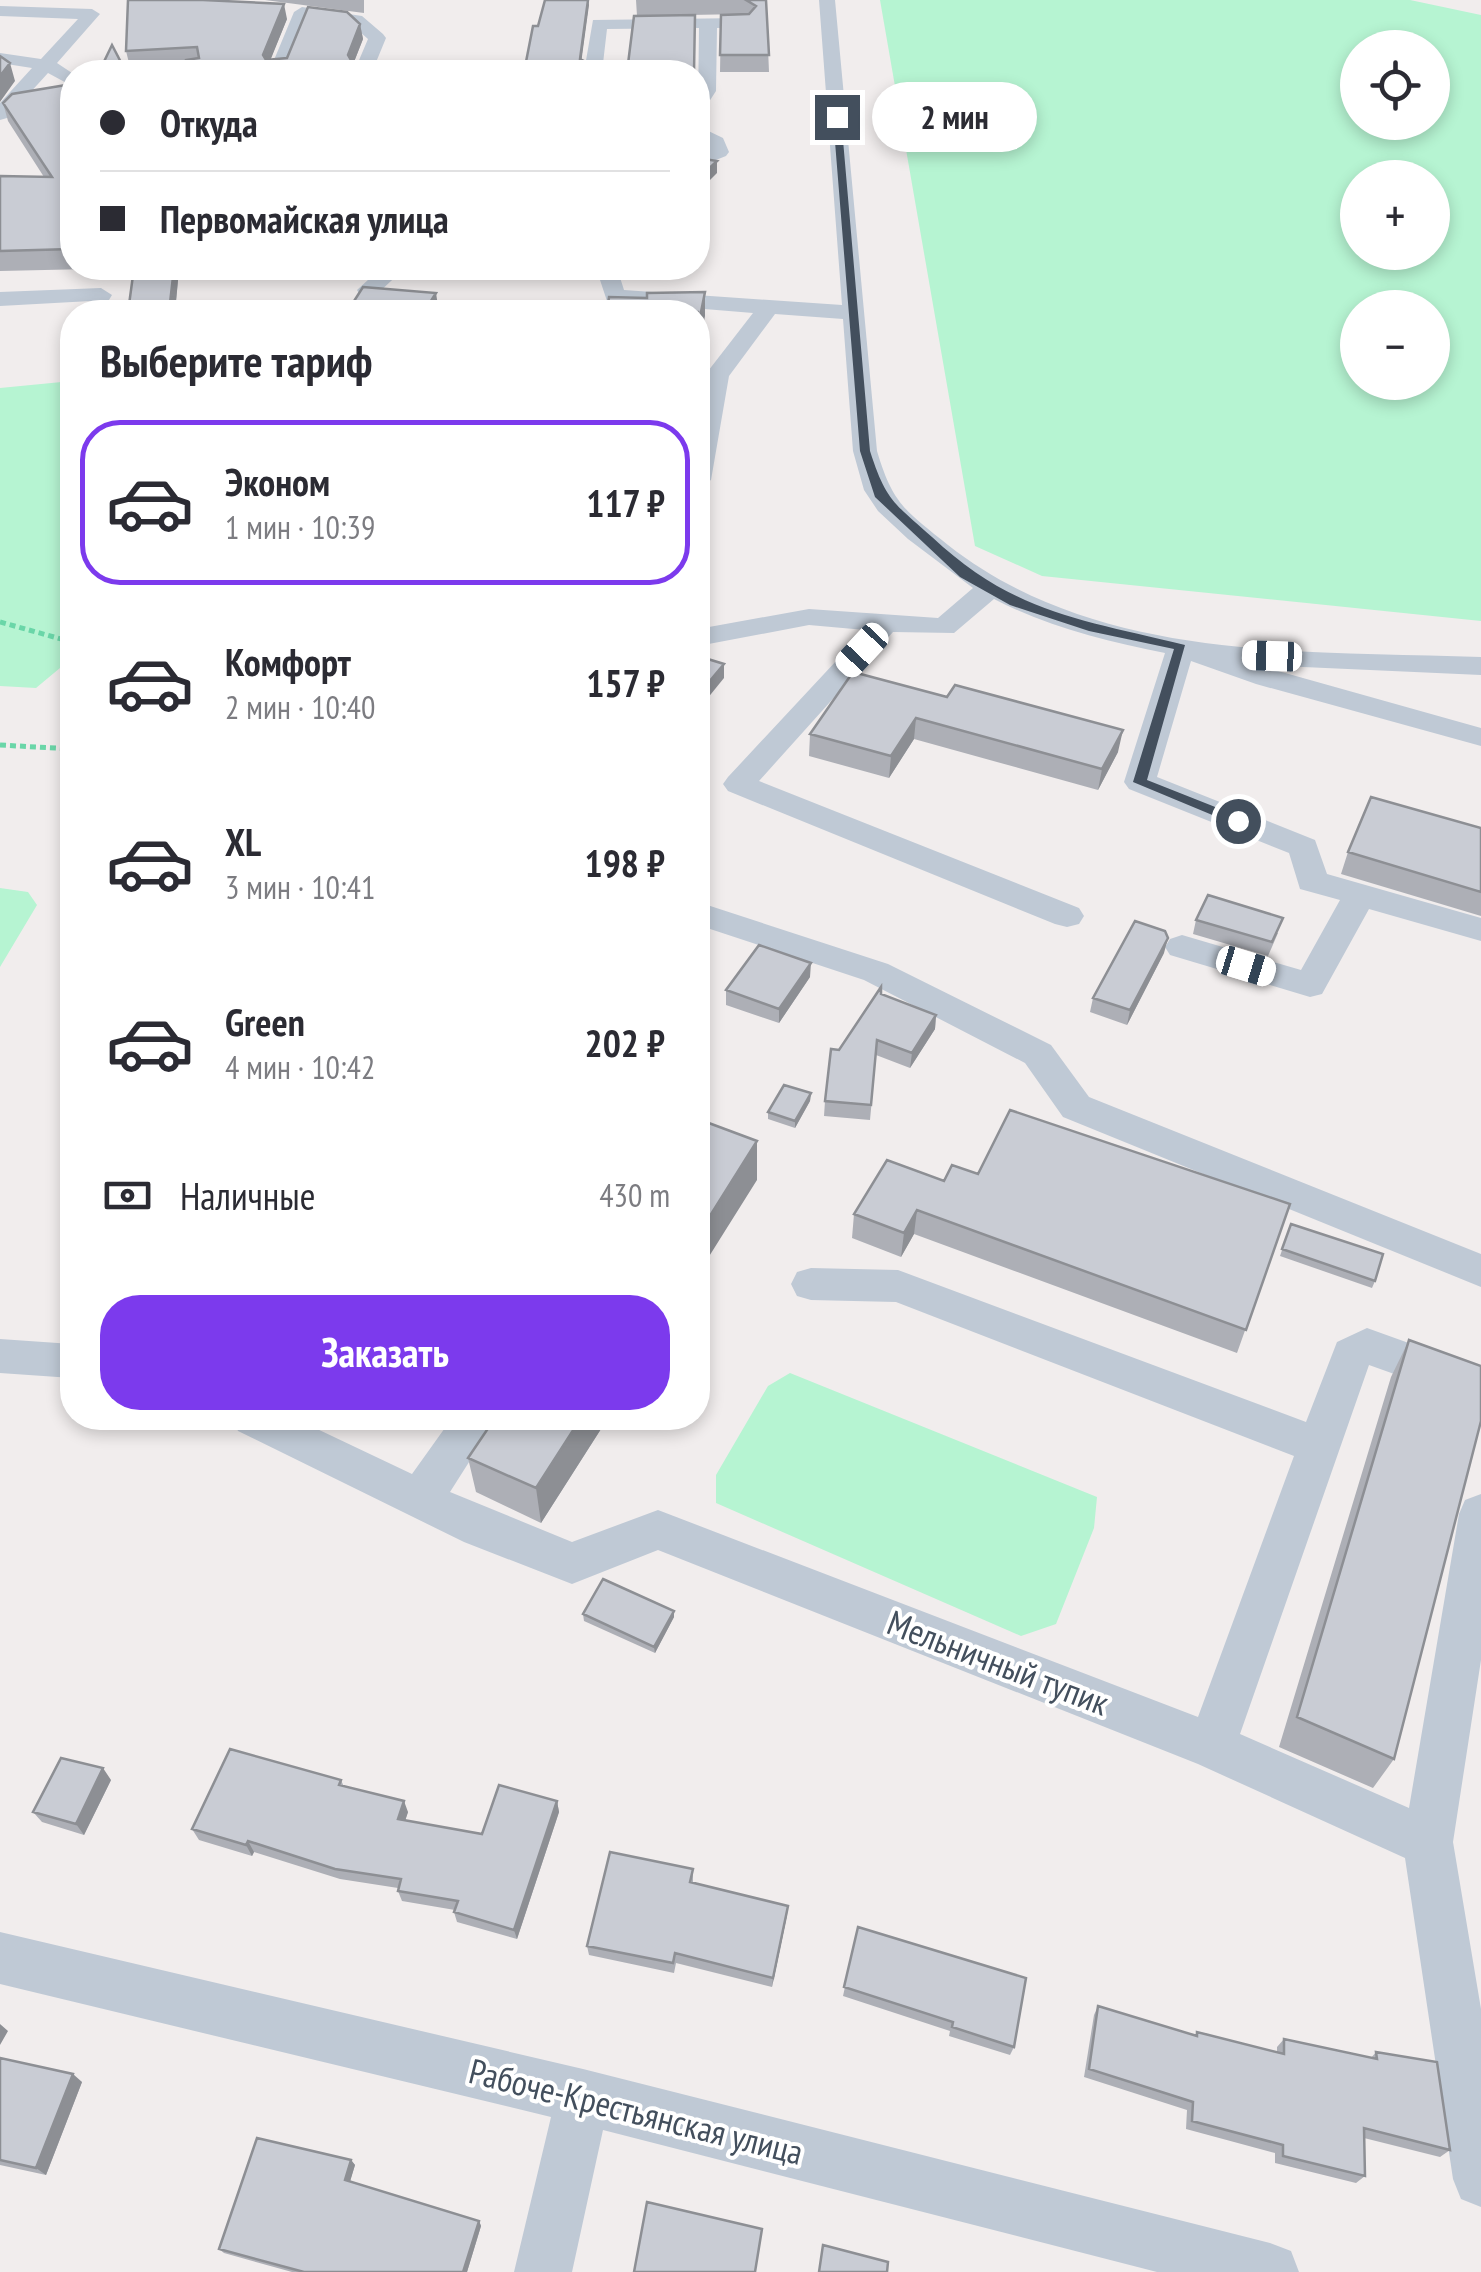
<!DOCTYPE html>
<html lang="ru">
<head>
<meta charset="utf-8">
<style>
  :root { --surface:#fff; --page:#f7f7f7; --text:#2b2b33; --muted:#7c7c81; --line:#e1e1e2; --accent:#7c3aed }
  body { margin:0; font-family:"PT Sans Narrow",sans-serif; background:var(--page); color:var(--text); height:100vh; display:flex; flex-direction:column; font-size:38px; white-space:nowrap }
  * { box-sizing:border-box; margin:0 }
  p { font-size:32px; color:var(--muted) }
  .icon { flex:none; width:55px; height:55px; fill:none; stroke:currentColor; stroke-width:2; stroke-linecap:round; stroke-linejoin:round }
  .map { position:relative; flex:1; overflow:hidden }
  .details { position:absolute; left:60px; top:300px; width:650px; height:1130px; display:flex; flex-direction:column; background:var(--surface); border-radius:40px; box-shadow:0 5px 15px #0003 }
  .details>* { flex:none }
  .hud { position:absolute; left:60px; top:60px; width:650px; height:220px; border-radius:40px; box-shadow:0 5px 15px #0003; display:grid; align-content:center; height:220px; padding:0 40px; background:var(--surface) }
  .buttons { position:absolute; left:1340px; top:30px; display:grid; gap:20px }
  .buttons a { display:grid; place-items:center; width:110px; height:110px; border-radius:50%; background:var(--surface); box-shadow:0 5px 15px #0003; font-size:50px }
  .end { position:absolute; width:45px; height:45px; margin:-22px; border:12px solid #434f5d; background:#fff; box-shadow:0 0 0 5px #fff }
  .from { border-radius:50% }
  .bubble { position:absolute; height:70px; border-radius:35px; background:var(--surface); box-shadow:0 5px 15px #0003; font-size:32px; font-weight:700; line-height:70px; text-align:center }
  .car { position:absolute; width:30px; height:60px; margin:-30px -15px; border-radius:12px; box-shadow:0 0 8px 2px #0007; background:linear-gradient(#fff 24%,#345 0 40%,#fff 0 76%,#345 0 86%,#fff 0) }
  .hud b { display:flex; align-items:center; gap:35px; height:95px; font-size:38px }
  .hud b+b { border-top:2px solid var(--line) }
  .hud i { width:25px; height:25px; background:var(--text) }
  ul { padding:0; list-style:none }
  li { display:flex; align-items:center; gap:30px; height:165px; margin:0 20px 15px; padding:0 20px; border:5px solid transparent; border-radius:40px }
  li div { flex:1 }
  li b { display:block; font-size:38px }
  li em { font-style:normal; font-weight:700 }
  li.current { border-color:var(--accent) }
  li>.icon { width:90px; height:90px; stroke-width:1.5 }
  h2 { padding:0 40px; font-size:45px; line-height:120px }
  .pay { display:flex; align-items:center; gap:25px; height:110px; padding:0 40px; font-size:38px }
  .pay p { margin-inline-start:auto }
  .action { display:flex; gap:20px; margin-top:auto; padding:20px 40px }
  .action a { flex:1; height:115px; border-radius:40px; background:var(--accent); color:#fff; font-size:40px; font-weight:700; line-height:115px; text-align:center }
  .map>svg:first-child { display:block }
</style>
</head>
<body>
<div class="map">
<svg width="1481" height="2272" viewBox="0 0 1481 2272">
  <rect width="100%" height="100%" fill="#f1eded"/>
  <path fill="#b6f4d2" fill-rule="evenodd" d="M880,0H1410L1481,15V621L1042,576L975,546ZM1358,48H1432V122H1358ZM1358,178H1432V252H1358ZM1358,308H1432V382H1358Z
    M72,381V658L36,688L0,686V388Z
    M0,888L28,892L37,905L0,967Z
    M790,1373L1097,1497L1094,1528L1056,1624L1021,1636L716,1503V1475L768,1386Z"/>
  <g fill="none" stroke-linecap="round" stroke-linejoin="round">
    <path stroke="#6ad6a8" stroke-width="5" stroke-dasharray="6 4" stroke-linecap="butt" d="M0,622L72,642
      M0,745L72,749"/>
    <path fill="#bfc9d5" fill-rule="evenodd" d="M819,0H835L877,451C893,505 906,511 948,545C1097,662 1301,651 1481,657V675L1257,665L1481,728V746L1256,684L1191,661L1157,777L1315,840L1327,874L1481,918V941L1369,909L1322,994L1310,997L1170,955L1165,947L1170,939L1182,935L1301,970L1340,900L1300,889L1289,853L1129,789L1124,782L1165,653C1105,641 1048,627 994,599L954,633L893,632L759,781L1079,908L1084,916L1079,924L1067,927L1055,924L728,791L723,784L728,777L865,630L809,625L698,646V629L809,609L938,618L973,588L908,539L878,511L864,490L853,451L843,319L775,314L729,376L711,480L698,488V416L705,375L753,313L607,301L596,268H617L624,290L842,305Z
      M0,6L92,9L100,14L57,63L72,73V86L48,73L7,118L0,120V103L32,68L0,63V53L41,59L78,19L0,16Z
      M302,7L362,16L383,34L386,38L372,72H354L368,39L351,24L308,18L290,68L287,72H269L294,12Z
      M743,18L752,23L749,27L717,28L716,91L705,108L698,109L699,28L607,29L602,72H584L593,20Z
      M698,126L723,138L729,152L726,156L698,167V154L708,149L698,140Z
      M381,268H405L376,295H360L357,290Z
      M101,288L112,295L109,300L0,306V292Z
      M698,902L888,964L1051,1045L1089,1097L1481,1254V1287L1063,1117L1025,1063L864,980L698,925Z
      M811,1268L898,1270L1306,1422L1337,1342L1367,1328L1481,1369V1405L1369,1365L1240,1734L1409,1808L1459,1514L1465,1500L1481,1494V1660L1453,1842L1481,2009V2207L1461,2199L1453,2179L1405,1858L1198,1764L658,1550L572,1584L464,1542L238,1431L232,1418H294L412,1474L452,1418H497L450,1492L572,1542L658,1510L1198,1717L1294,1456L896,1302L811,1300L797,1296L791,1284L797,1272Z
      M0,1339L72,1344V1378L0,1373Z
      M0,1932L583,2069L1270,2243L1291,2251L1299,2272H1157L603,2130L572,2272H514L551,2117L0,1984Z"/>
  </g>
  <path fill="#adafb6" d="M128,0H209H204L287,19L270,60L287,58L360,24L363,39L352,67L186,63L130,67L126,51Z
    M265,0H364V13Z
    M636,0H803H766L769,72H720L721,15L743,14L637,16Z
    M72,84V268H179L175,312H128L134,268L0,271V176L44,177L8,121L3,103Z
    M853,672L1118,752L1098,790L914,739L889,778L809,756L810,734Z
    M1481,828V916L1341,874L1348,852Z
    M1196,920L1278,933L1268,956L1193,934Z
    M1164,953L1127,1025L1090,1012L1093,998Z
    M810,977L779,1023L726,1005V990Z
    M881,994L936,1015L935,1029L910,1068L876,1055L870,1120L824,1116L825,1101L839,1050Z
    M811,1093L810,1101L795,1128L768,1119V1112Z
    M978,1174L1290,1204L1237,1353L914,1234L901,1257L852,1238L854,1214L944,1181Z
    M1291,1224L1375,1281L1372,1288L1280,1256Z
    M1409,1340L1394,1759L1373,1788L1279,1747L1391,1377Z
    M608,1418L541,1523L476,1492L468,1458Z
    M583,1614L674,1617L655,1653L584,1621Z
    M111,1780L84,1835L42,1822L33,1812Z
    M341,1780L344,1787L408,1812L405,1821L482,1834L557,1801L559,1812L517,1939L457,1922L454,1912L455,1910L402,1901L398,1891V1888L340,1879L254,1852L252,1856L199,1840L192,1829Z
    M693,1869V1882L787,1915L772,1987L676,1963L674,1973L589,1955L587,1946Z
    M858,1927L1014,2047L1010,2055L949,2036L950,2031L843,1996Z
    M1098,2006L1195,2035L1197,2032L1277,2052V2047L1284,2039L1371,2058L1376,2052L1450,2150L1440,2157L1364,2138L1365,2176L1356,2183L1275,2163V2153L1186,2129L1187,2110L1084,2077L1094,2015Z
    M0,2058L82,2082L46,2175L0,2165Z
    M351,2160L355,2165L350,2181L479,2221L481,2226L467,2272H292L224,2253L219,2249Z"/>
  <path fill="#8d8f94" d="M588,0L589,5L580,71V59Z
    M284,4L287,19L266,71L263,55Z
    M360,24L363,39L352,67L353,72H345L348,55Z
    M10,63L15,81L0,102V76Z
    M700,135L701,147L698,151V138Z
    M717,161V173L698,192V179Z
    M174,268H179V270L175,312H169Z
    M705,292V316L698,353V327Z
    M436,293L439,312H424Z
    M724,664V678L698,710V695Z
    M916,718L914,739L889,778L891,756Z
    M1123,730L1118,752L1098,790L1102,769Z
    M1168,938L1164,953L1127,1025L1130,1010Z
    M811,963L810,977L779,1023V1009Z
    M936,1015L935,1029L910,1068L912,1053Z
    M811,1093L810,1101L795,1128V1121Z
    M757,1141V1180L698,1274V1235Z
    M917,1210L914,1234L901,1257L904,1233Z
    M581,1418H608L541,1523L536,1488Z
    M674,1611V1617L655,1653L654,1647Z
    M103,1768L111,1780L84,1835L76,1824Z
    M404,1801L408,1812L402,1830L398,1819Z
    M557,1801L559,1812L517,1939L514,1930Z
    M248,1841L254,1852L252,1856L246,1845Z
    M788,1906L787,1915L772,1987L773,1978Z
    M0,2024L8,2031L0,2045Z
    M73,2074L82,2082L46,2175L36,2168Z
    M351,2160L355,2165L349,2185L345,2180Z
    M479,2221L481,2226L467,2272H463Z"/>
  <path fill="#c9ccd4" stroke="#8d8f94" stroke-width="2.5" d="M128,0H203L284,4L263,55L266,60L287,58L308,7L347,12L360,24L348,55L351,60L345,72H186V60L199,58L197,47L126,51Z
    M545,0H588L580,59L588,63V72H524L533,26H538Z
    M746,0H766L769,55H720L721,15L749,14L756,6Z
    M695,15L694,72H627L634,16Z
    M112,45L126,72H99Z
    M0,56L10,63L0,76Z
    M72,84V249L0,251V176L52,177L3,103L12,94Z
    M698,158L717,161L698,179Z
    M134,268H174L169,312H128Z
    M363,287L436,293L424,312H347Z
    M705,292L698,327V312H607L609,297L647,298V293Z
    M698,656L724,664L698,695Z
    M853,672L947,697L955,685L1123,730L1102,769L916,718L891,756L810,734Z
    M1371,797L1481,828V892L1348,852Z
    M1208,895L1283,918L1272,942L1196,920Z
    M1135,921L1165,931L1168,938L1130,1010L1093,998Z
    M759,945L811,963L779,1009L726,990Z
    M881,987V994L936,1015L912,1053L877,1040L871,1105L825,1101L831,1049L839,1050Z
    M784,1085L811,1093L795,1121L768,1112Z
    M1010,1110L1290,1204L1246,1330L917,1210L904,1233L854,1214L887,1160L944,1181L952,1165L978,1174Z
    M698,1119L757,1141L698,1235Z
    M1291,1224L1383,1254L1375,1281L1282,1249Z
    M1409,1340L1481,1366V1421L1394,1759L1297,1717Z
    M495,1418H581L536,1488L468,1458Z
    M603,1579L674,1611L654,1647L583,1614Z
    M230,1749L341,1780L339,1785L404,1801L398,1819L482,1834L499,1785L557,1801L514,1930L454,1912L458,1901L398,1891L401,1879L335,1869L248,1841L246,1845L192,1829Z
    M61,1758L103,1768L76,1824L33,1812Z
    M610,1852L693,1869L690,1882L788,1906L773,1978L675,1953L673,1963L587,1946Z
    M858,1927L1026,1978L1014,2047L952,2027L953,2022L844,1987Z
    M1098,2006L1197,2036V2032L1284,2054V2039L1377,2059L1376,2052L1437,2062L1450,2150L1364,2128L1365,2176L1283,2156V2145L1192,2121L1193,2102L1089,2069Z
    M0,2058L73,2074L36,2168L0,2160Z
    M257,2138L351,2160L345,2180L479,2221L463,2272H304L219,2249Z
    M647,2202L762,2229L755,2272H634Z
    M823,2245L888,2262L887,2272H819Z"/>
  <path fill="#434f5d" d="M837,115L841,117L870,451C886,501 894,503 932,537C1013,613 1082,620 1185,645L1147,780L1243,818V824H1234L1133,782L1174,649L1089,631L1010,605L960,577L875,497L860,451L833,117Z"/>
  <g text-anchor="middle" stroke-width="8" stroke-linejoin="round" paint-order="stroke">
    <g font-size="35" fill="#434f5d" stroke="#fff">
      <text transform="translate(998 1663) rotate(21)" y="12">Мельничный тупик</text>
      <text transform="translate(636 2112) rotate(14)" y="12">Рабоче-Крестьянская улица</text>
    </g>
  </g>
</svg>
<div class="buttons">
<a><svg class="icon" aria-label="locate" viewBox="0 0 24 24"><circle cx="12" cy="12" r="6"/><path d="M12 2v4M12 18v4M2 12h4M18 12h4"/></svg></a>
<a>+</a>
<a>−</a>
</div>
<i class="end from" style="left:1238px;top:821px"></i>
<i class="end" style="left:837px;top:117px"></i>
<div class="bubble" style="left:872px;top:82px;width:165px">2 мин</div>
<i class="car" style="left:862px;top:650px;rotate:223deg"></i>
<i class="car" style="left:1272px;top:656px;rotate:272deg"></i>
<i class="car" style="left:1246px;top:966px;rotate:107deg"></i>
<div class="hud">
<b><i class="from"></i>Откуда</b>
<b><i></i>Первомайская улица</b>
</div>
<section class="details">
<h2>Выберите тариф</h2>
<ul>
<li class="current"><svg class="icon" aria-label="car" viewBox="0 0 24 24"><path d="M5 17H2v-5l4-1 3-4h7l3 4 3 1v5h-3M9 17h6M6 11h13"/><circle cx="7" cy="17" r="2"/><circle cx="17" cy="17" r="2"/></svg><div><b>Эконом</b><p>1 мин · 10:39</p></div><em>117 ₽</em></li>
<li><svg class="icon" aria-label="car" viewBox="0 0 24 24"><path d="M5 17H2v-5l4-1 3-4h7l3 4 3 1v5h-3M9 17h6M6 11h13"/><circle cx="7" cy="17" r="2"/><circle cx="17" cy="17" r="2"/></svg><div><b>Комфорт</b><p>2 мин · 10:40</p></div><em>157 ₽</em></li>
<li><svg class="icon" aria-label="car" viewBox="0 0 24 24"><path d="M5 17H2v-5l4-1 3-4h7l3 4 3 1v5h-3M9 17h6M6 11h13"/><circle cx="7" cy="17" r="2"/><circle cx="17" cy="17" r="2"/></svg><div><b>XL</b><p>3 мин · 10:41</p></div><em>198 ₽</em></li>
<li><svg class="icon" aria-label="car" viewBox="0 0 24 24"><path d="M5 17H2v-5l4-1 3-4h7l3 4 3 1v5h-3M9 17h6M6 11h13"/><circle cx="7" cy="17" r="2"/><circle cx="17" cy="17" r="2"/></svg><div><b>Green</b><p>4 мин · 10:42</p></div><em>202 ₽</em></li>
</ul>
<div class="pay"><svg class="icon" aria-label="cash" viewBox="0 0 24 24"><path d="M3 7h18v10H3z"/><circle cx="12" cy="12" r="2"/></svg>Наличные<p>430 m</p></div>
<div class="action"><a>Заказать</a></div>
</section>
</div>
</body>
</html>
